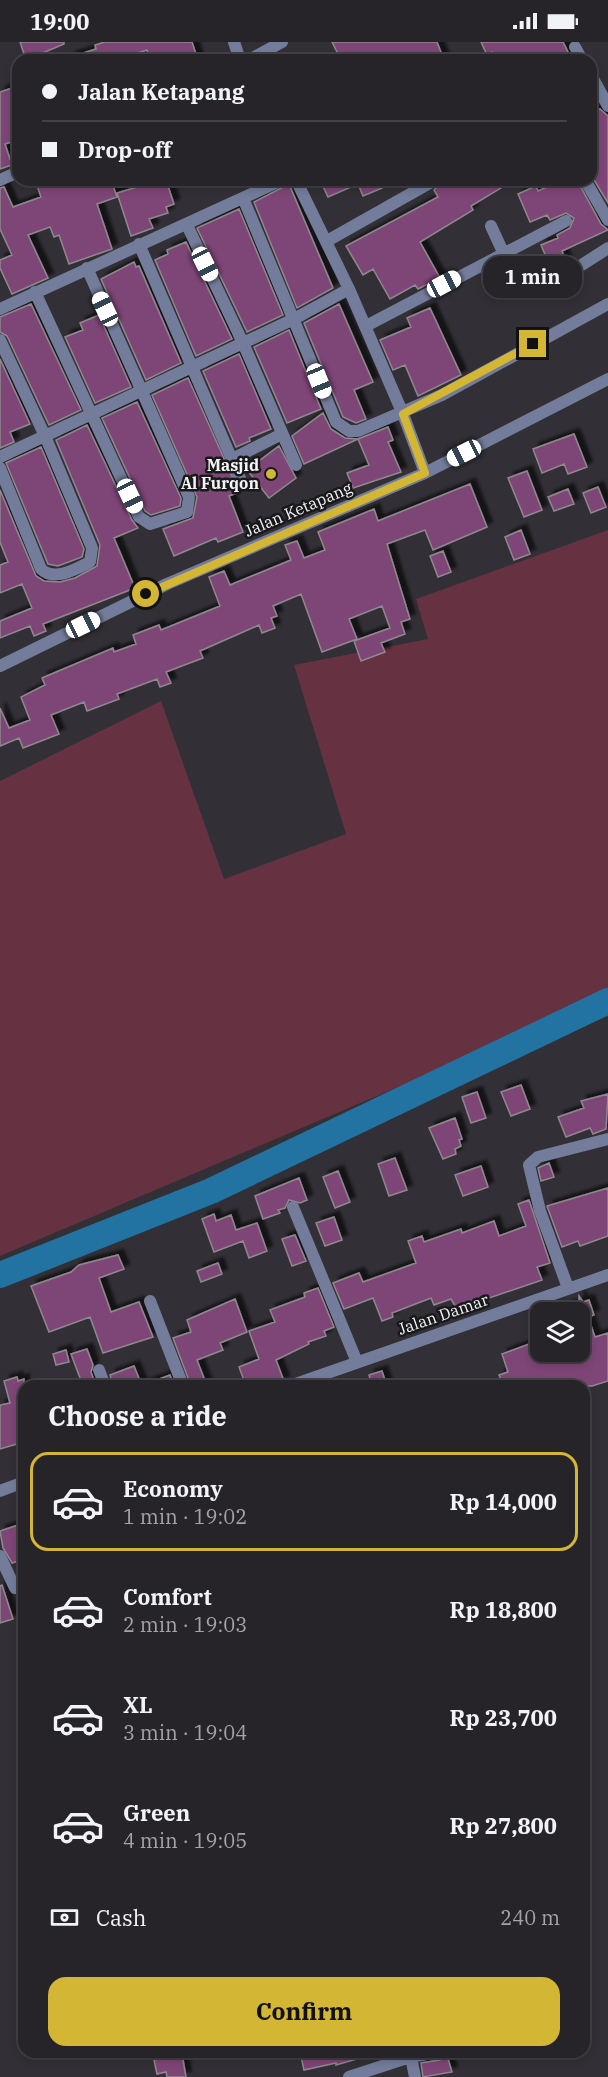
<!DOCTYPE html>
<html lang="en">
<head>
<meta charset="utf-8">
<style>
  :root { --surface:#262428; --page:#323034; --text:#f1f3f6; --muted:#a4a4a8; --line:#424145; --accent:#d4b635 }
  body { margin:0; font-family:"IBM Plex Serif",serif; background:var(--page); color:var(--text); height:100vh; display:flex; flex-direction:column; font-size:22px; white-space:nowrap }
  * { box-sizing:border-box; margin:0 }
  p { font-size:20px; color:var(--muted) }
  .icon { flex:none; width:33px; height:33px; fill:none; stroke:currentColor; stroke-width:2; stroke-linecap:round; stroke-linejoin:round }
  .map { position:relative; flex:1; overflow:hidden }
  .sheet { position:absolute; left:18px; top:1338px; width:572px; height:678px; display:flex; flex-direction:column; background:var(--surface); border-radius:18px; box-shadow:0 3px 9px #0003,0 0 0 2px var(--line) }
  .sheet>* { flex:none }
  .guide { position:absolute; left:12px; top:12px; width:585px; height:132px; border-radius:18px; box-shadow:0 3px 9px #0003,0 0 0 2px var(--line); display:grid; align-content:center; height:132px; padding:0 30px; background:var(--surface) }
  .buttons { position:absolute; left:530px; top:1260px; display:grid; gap:12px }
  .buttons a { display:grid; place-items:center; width:60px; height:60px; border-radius:12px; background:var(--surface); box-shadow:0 3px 9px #0003,0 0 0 2px var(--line); font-size:30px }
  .end { position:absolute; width:27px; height:27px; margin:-14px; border:8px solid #d4b635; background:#111; box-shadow:0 0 0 3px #111 }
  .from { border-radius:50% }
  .bubble { position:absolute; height:42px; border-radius:18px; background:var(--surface); box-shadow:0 3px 9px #0003,0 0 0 2px var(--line); font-size:20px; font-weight:700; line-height:42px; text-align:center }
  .car { position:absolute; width:18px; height:36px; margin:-18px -9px; border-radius:8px; box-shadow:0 0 4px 2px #0007; background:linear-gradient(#fff 24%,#345 0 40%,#fff 0 76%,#345 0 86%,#fff 0) }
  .guide b { display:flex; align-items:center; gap:21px; height:57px; font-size:22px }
  .guide b+b { border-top:2px solid var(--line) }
  .guide i { width:15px; height:15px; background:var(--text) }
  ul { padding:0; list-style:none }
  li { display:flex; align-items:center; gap:18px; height:99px; margin:0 12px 9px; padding:0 18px; border:3px solid transparent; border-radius:18px }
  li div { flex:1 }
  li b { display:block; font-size:22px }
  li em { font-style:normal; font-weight:700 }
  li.active { border-color:var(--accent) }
  li>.icon { width:54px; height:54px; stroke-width:1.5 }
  h2 { padding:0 30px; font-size:27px; line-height:72px }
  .pay { display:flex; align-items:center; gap:15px; height:66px; padding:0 30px; font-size:22px }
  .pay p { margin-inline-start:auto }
  .cta { display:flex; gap:12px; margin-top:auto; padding:12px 30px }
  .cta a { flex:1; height:69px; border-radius:18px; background:var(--accent); color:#111; font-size:24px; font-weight:700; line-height:69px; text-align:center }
  .status { display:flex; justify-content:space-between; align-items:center; height:42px; padding:0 30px; background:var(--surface); direction:ltr }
  .status svg { height:16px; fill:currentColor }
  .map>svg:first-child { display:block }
</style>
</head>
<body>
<div class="status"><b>19:00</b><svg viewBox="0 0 49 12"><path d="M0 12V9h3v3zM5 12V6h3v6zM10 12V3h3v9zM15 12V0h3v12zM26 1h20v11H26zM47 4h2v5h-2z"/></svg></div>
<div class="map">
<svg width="608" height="2035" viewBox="0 0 608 2035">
  <defs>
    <filter id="shadow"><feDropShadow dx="5.5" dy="-5.5" stdDeviation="1.5" flood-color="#0009"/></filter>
  </defs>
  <rect width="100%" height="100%" fill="#323036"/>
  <path fill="#663141" d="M608,488V956L0,1214V739L161,659L224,837L346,792L294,623L428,597L416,557Z"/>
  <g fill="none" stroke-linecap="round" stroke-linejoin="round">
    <path stroke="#2373a2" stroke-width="26" d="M0,1233L211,1149L608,959"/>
  </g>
  <path fill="#7e4577" stroke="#8f888e" stroke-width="1.5" filter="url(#shadow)" d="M20,0H64V2L26,18Z
    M105,0H192L198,18H150L147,8L125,15L126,18H70V15L96,7L95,3Z
    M332,0H437L444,18H360L358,14L341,18Z
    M481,0H563L572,18H496L492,10L487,13Z
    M18,44V56L14,58L18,70V98L5,102L12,123L0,127V50Z
    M600,67L608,74V161L591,133V71Z
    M35,138H111L117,155L97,162L112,207L69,222L59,193L54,195L50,185L28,193L48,236L12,252L0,226V218L12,213L0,187V146L4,145L13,165L41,155Z
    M161,138H166L174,162L166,165L168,171L149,177L153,186L131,194L117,151Z
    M320,138H378L382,146L363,154L358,142L328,155Z
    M443,138H514L471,164L473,168L420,200L440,236L418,247L415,243L390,257L373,227L363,233L346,204L438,155L434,148Z
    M563,138H577L601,182L608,188L562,209L567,222L552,229L541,203L558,196L557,193L570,186L574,176L566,171L550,178L547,173L530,180L518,152L536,144L538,149Z
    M289,142L333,246L297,266L254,160Z
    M239,167L283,273L247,290L197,186Z
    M186,200L232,297L196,314L155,218L168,212L167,208Z
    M134,220L136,225L139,224L181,321L146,338L101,237Z
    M31,262L81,368L49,383L7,294L0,290V275Z
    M339,262L373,340L354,348L366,377L356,381L343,375L304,281Z
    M430,266L461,333L418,354L405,323L393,328L380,298L411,285L407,276Z
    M99,273L131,345L95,361L65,295L83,288L80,281Z
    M289,288L321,367L287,381L254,305Z
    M239,312L271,387L249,396L250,399L236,405L203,329Z
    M0,317L30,382L10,390L14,400L0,406Z
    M188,336L239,450L229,454L243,490L218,500L216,496L174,514L163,487L193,476L197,455L152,353Z
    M137,360L181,456L180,464L151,473L145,469L102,376Z
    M323,371L331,387L345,396L358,397L304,422L292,394Z
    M87,383L132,478L138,486L114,496L135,546L43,582L46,589L34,594L30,584L0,596V579L32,566L22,542L0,551V523L8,520L0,500V448L36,534L44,539L60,540L75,536L97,524L100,503L56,398Z
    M388,385L393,398L388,400L401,430L353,446L347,431L369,423L358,397Z
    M574,392L587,425L568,432L564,422L542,431L533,407Z
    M279,404L296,436L269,456L247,428Z
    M41,405L84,507L82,515L58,524L48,522L6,421Z
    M527,429L542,468L524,475L508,436Z
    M470,442L487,485L433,508L425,488L387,502L410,577L401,580L405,592L381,601L385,610L361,619L354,599L390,586L382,564L349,577L357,597L322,610L301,552L273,564L277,574L271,576L275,586L262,591L259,583L200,609L203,616L166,630L171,641L160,645L157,637L117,652L119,657L87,669L84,660L51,673L59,692L23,706L19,696L0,704V666L9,686L30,678L21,655L45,643L42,636L113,606L114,610L136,602L133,593L159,583L161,588L220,564L209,535L224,529L230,543L291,518L285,503L297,499L304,516L325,508L318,490L374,467L378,479Z
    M598,445L606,465L591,471L583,451Z
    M568,447L574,462L554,469L548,455Z
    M521,488L530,512L514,518L505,495Z
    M443,509L451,530L438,535L430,514Z
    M521,1043L530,1067L511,1074L501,1050Z
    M477,1050L486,1076L471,1081L462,1055Z
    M608,1052L606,1087L593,1092L590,1086L566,1095L558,1075L584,1066L581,1059Z
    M455,1076L462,1097L459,1098L461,1104L455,1107L456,1112L443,1117L429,1086Z
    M395,1116L407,1148L389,1154L378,1122Z
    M549,1121L554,1135L541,1139L538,1126Z
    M481,1124L488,1145L463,1154L455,1133Z
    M338,1129L350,1160L335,1166L323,1135Z
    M299,1136L307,1158L300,1161L289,1158L285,1166L278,1168L280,1171L263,1177L255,1154Z
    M608,1146V1194L580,1204L578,1199L562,1205L547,1164Z
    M529,1158L550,1221L537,1225L542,1238L457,1267L451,1257L434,1263L431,1256L392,1271L393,1275L382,1279L373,1256L344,1267L333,1241L359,1231L363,1240L416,1221L408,1199L422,1194L424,1200L461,1187L462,1191L494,1179L499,1194L526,1184L518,1162Z
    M214,1172L216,1179L231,1173L236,1188L257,1181L267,1209L249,1216L243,1199L214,1210L202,1177Z
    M334,1175L342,1198L325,1204L316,1181Z
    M295,1193L306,1219L292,1224L282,1197Z
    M118,1213L124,1227L99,1236L111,1270L139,1260L153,1295L103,1311L90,1275L49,1290L31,1244L71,1230L79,1223Z
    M218,1221L222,1232L201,1240L197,1229Z
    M318,1246L334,1285L324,1289L326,1294L308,1300L309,1302L276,1318L284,1339L271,1343L270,1340L246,1344L239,1325L259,1317L249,1289L275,1280L270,1268L305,1255L304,1251Z
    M579,1254L583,1260L589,1258L594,1273L588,1275L595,1295L608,1291V1339L592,1344H503L499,1333L508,1330L502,1312L540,1298V1310H579V1270H557V1268L579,1261Z
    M235,1257L247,1290L220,1301L223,1308L197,1318L207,1344H191L173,1296L191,1290L187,1278Z
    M87,1307L93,1323L91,1330L96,1344H83L71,1312Z
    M66,1308L69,1320L56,1323L53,1312Z
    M134,1324L142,1344H113L110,1333Z
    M382,1329L387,1344H372L369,1333Z
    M170,1333L174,1344H144L143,1343Z
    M17,1335L18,1339L24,1337V1400L0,1407V1363L10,1361L4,1339Z
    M24,1481V1517L12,1521L3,1506L0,1489Z
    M2,1543L13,1577L0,1581V1544Z
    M300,2010H363L364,2015L336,2023V2021L304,2028Z
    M446,2010L452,2030L423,2035L421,2021L440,2018Z
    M182,2012L186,2035H167L166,2030L157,2032L154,2018Z"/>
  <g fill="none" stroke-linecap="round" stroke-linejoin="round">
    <path stroke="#737d9b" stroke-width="12" d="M234,0L240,18
      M575,5L582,18
      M591,33L608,64
      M585,138L608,178
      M243,156L336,380L349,389H358L442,353L608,262
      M187,183L243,301L296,423
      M491,184L503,210
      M327,199L435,138
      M139,202L242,441
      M577,226L608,206
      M349,247L403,372L425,431
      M35,250L139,475L150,482L187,470L189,455L87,226
      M0,267L282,138
      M366,284L566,179
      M0,298L45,394L92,506L90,520C76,527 54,540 41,527L0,426
      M0,415L294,277L349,247L296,138
      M232,417L282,392
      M0,624L167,542L425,431L608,337
      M293,1165L357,1320
      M568,1246L540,1169L529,1123L538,1115L608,1097
      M150,1259L183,1344
      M99,1328L105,1344
      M0,1514L15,1546
      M410,2010L415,2035
      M349,2035L410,2015L438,2010"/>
    <path stroke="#737d9b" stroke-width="12" d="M249,18L282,0
      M0,138L18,130
      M290,1344L608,1233
      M0,1449L24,1440"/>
  </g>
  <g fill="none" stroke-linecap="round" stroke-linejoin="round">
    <path stroke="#d4b635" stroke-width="8" d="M146,552L425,431L403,372L533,302"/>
  </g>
  <circle fill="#d4b635" stroke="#19181b" stroke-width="2" cx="271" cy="432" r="6"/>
  <g text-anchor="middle" stroke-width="5" stroke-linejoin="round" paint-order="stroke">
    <g font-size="16" font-weight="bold" fill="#f5f4f7" stroke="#19181b" text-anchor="end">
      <text x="259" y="429">Masjid<tspan x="259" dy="18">Al Furqon</tspan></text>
    </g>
    <g font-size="16" fill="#f5f4f7" stroke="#19181b">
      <text transform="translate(298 467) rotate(-23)" y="6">Jalan Ketapang</text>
      <text transform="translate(443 1272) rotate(-19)" y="6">Jalan Damar</text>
    </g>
  </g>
</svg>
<div class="buttons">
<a><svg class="icon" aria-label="layers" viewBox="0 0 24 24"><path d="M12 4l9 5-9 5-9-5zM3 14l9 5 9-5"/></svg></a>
</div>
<i class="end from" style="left:146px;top:552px"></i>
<i class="end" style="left:533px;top:302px"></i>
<div class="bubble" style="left:483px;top:214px;width:99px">1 min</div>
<i class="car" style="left:205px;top:222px;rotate:154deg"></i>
<i class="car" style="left:444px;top:242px;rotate:62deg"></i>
<i class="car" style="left:105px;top:267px;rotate:335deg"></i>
<i class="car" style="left:319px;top:339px;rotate:158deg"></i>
<i class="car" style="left:464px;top:411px;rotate:243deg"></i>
<i class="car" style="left:130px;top:454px;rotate:155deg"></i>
<i class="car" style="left:83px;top:583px;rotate:64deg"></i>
<div class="guide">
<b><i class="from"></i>Jalan Ketapang</b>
<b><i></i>Drop-off</b>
</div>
<section class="sheet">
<h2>Choose a ride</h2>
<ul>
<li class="active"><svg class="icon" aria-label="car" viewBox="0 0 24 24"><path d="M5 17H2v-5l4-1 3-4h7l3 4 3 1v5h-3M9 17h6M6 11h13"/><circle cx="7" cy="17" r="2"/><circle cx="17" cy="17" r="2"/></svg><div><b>Economy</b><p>1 min · 19:02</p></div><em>Rp 14,000</em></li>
<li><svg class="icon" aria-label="car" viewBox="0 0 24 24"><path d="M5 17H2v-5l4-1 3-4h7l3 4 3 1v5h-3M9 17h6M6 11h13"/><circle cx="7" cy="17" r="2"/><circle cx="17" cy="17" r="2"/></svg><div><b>Comfort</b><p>2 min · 19:03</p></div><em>Rp 18,800</em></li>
<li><svg class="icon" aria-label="car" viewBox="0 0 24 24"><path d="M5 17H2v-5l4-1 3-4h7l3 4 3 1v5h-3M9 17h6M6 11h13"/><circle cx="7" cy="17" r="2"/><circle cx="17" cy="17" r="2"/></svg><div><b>XL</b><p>3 min · 19:04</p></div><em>Rp 23,700</em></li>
<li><svg class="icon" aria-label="car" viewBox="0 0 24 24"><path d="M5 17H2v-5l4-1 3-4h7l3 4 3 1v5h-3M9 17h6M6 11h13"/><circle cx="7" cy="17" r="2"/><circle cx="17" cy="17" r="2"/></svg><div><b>Green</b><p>4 min · 19:05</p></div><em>Rp 27,800</em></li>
</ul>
<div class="pay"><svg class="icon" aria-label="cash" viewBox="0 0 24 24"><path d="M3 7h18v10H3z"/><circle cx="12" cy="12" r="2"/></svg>Cash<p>240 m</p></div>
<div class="cta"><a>Confirm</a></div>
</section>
</div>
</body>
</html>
